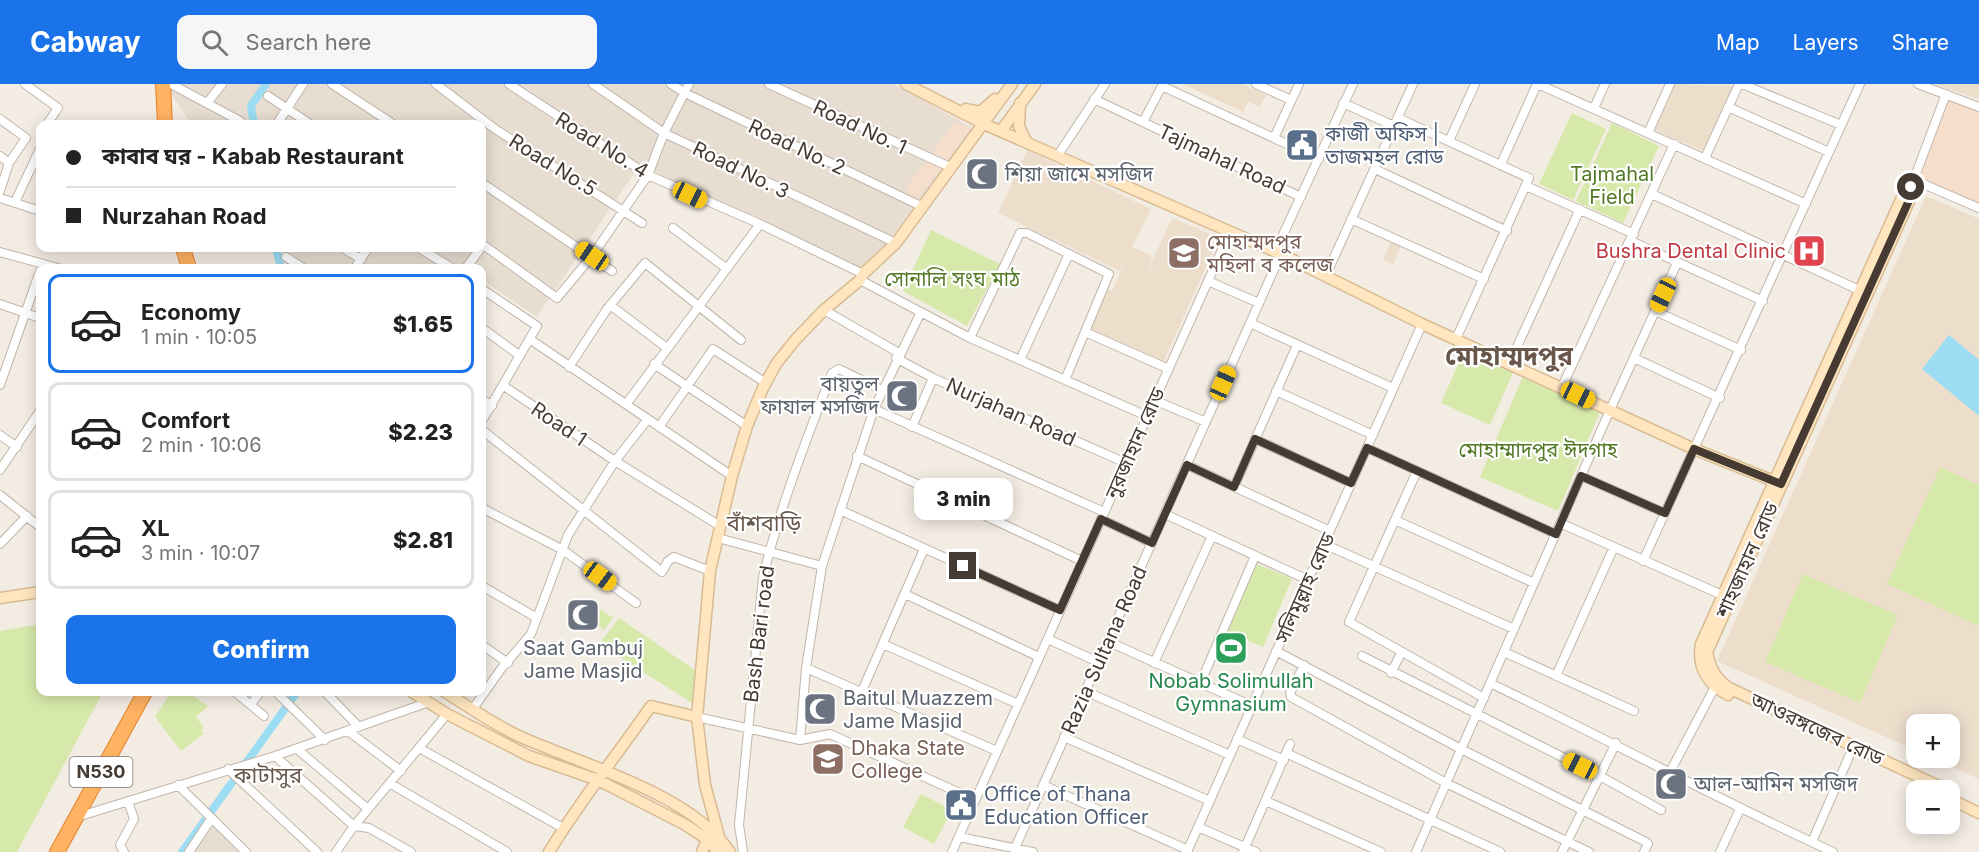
<!DOCTYPE html>
<html lang="en">
<head>
<meta charset="utf-8">
<style>
  :root { --surface:#fff; --page:#f6f6f6; --text:#222; --muted:#767676; --line:#e0e0e0; --accent:#1a73e8 }
  body { margin:0; font-family:Inter,"Noto Sans Bengali",sans-serif; background:var(--page); color:var(--text); height:100vh; display:flex; flex-direction:column; font-size:22px; white-space:nowrap }
  * { box-sizing:border-box; margin:0 }
  p { font-size:20px; color:var(--muted) }
  .icon { flex:none; width:33px; height:33px; fill:none; stroke:currentColor; stroke-width:2; stroke-linecap:round; stroke-linejoin:round }
  .map { position:relative; flex:1; overflow:hidden }
  .side { position:absolute; left:36px; top:180px; width:450px; height:432px; display:flex; flex-direction:column; background:var(--surface); border-radius:12px; box-shadow:0 3px 15px #0003 }
  .side>* { flex:none }
  .guide { position:absolute; left:36px; top:36px; width:450px; height:132px; border-radius:12px; box-shadow:0 3px 15px #0003; display:grid; align-content:center; height:132px; padding:0 30px; background:var(--surface) }
  .tools { position:absolute; left:1906px; top:630px; display:grid; gap:12px }
  .tools a { display:grid; place-items:center; width:54px; height:54px; border-radius:12px; background:var(--surface); box-shadow:0 3px 15px #0003; font-size:30px }
  .end { position:absolute; width:27px; height:27px; margin:-14px; border:8px solid #453b33; background:#fff; box-shadow:0 0 0 3px #fff }
  .from { border-radius:50% }
  .bubble { position:absolute; height:42px; border-radius:12px; background:var(--surface); box-shadow:0 3px 15px #0003; font-size:20px; font-weight:800; line-height:42px; text-align:center }
  .car { position:absolute; width:18px; height:36px; margin:-18px -9px; border-radius:8px; box-shadow:0 0 4px 2px #0007; background:linear-gradient(#f5c518 24%,#345 0 40%,#f5c518 0 76%,#345 0 86%,#f5c518 0) }
  .guide b { display:flex; align-items:center; gap:21px; height:57px; font-size:22px }
  .guide b+b { border-top:2px solid var(--line) }
  .guide i { width:15px; height:15px; background:var(--text) }
  ul { padding:10px 0 0; list-style:none }
  li { display:flex; align-items:center; gap:18px; height:99px; margin:0 12px 9px; padding:0 18px; border:3px solid var(--line); border-radius:12px }
  li div { flex:1 }
  li b { display:block; font-size:22px }
  li em { font-style:normal; font-weight:800 }
  li.current { border-color:var(--accent) }
  li>.icon { width:54px; height:54px; stroke-width:1.5 }
  .button { display:flex; gap:12px; margin-top:auto; padding:12px 30px }
  .button a { flex:1; height:69px; border-radius:12px; background:var(--accent); color:#fff; font-size:24px; font-weight:800; line-height:69px; text-align:center }
  header { display:flex; align-items:center; gap:36px; box-sizing:border-box; height:84px; padding:0 30px; background:var(--accent); color:#fff }
  header strong { font-size:28px }
  nav { display:flex; gap:33px; margin-inline-start:auto; font-size:21px }
  .search { width:420px; height:54px; background:var(--page); display:flex; align-items:center; gap:15px; box-sizing:border-box; padding:0 21px; border-radius:12px; color:var(--muted); font-size:22px }
  .map>svg:first-child { display:block }
</style>
</head>
<body>
<header>
<strong>Cabway</strong>
<div class="search"><svg class="icon" aria-label="search" viewBox="0 0 24 24"><circle cx="10" cy="10" r="6"/><path d="M15 15l6 6"/></svg>Search here</div>
<nav><a>Map</a><a>Layers</a><a>Share</a></nav>
</header>
<div class="map">
<svg width="1979" height="768" viewBox="0 0 1979 768">
  <rect width="100%" height="100%" fill="#f3ece3"/>
  <path fill="#e7ddd1" d="M171,0H894L976,46L863,188L758,133L668,99L643,76L537,233L482,196V184H302L284,164H482V40H192L171,10Z
    M213,741L244,768H193L200,754Z"/>
  <path fill="#f6decd" d="M1948,13L1979,27V118L1920,94Z
    M955,38L971,44L917,115L904,107Z"/>
  <path fill="#eddecc" d="M1183,0H1243L1266,11L1260,23L1248,18L1243,28Z
    M1672,0L1734,2L1706,68L1654,46Z
    M1934,0H1979V12L1978,15Z
    M1027,66L1151,125L1132,163L1153,172L1148,185L1160,189L1149,184L1172,134L1219,154L1164,277L1090,245L1107,205L1112,207L1123,183L1120,187L998,129Z
    M1926,112L1979,135V695L1931,674H1950V640H1917V667L1717,577Z
    M1391,157L1401,161L1393,181L1383,176Z"/>
  <path fill="#d7e9aa" d="M1572,29L1606,45L1573,116L1539,100Z
    M1612,39L1659,62L1623,139L1576,117Z
    M931,146L1000,180L967,242L903,207Z
    M1464,267L1513,289L1490,341L1441,319Z
    M1523,292L1600,328L1558,427L1480,393Z
    M1940,383L1979,401V542L1887,500Z
    M1257,480L1292,495L1263,563L1227,548Z
    M1803,490L1898,531L1860,619L1765,578Z
    M601,525L613,534L604,546L592,537Z
    M619,534L695,586L692,619L599,560Z
    M40,540V608H103L17,768H0V547Z
    M171,608H187L208,622L196,633L204,644L201,647L203,650L181,667L155,633Z
    M921,710L952,726L934,760L903,743Z"/>
  <path fill="#9cddf3" d="M1949,251L1979,276V332L1922,285Z"/>
  <g fill="none" stroke-linecap="round" stroke-linejoin="round">
    <path stroke="#9cddf3" stroke-width="8" d="M254,40L251,22L266,0
      M276,164L281,184
      M182,768L297,608"/>
    <defs>
      <path id="street" d="M25,0L58,24L47,40
        M171,0L240,37
        M332,0L393,40
        M436,0L495,45L642,139
        M509,0L648,91L760,140L863,190
        M593,0L664,49L896,159
        M671,0L685,9L923,123
        M769,0L952,84
        M1256,0L1291,16
        M1538,0L1806,120
        M1742,0L1841,41
        M1918,0L1979,23
        M1162,2L1319,75
        M268,12L310,40
        M1094,15L1301,113
        M208,18L222,0
        M1343,19L1394,42
        M1728,23L1829,68
        M1594,24L1605,0
        M1398,34L1529,94L1456,255
        M0,35L26,54L9,79L0,107
        M1143,38L1163,0
        M277,40L303,0
        M1648,49L1670,0
        M1274,54L1299,0
        M1449,57L1475,0
        M1058,71L1105,0
        M0,72L9,79
        M1705,74L1739,0
        M1501,80L1537,0
        M1375,85L1507,147
        M1914,96L1979,124
        M482,99L612,187
        M1526,102L1634,150
        M1911,103L1946,10
        M1652,110L1859,206
        M0,114L40,127
        M15,118L40,65
        M1351,135L1484,195
        M673,144L727,185
        M1631,157L1763,217
        M482,160L557,214L592,172L648,91L664,49L689,0
        M343,164L361,175
        M419,164L452,184
        M0,168L58,184
        M1275,168L1353,0
        M286,173L303,184
        M355,184L368,164
        M466,184L483,161
        M1326,191L1413,0
        M860,196L970,254L1147,332
        M1208,197L1259,219
        M482,205L537,242L482,337
        M0,220L40,234
        M610,221L667,264
        M824,226L899,269
        M1655,227L1741,266
        M1250,239L1393,304
        M482,244L519,271
        M1085,248L1169,285
        M970,254L1020,149H1027L1109,190L1065,296
        M531,256L732,392
        M896,274L933,294L1126,379
        M1634,274L1720,314
        M1020,276L1069,170
        M1510,278L1580,125
        M654,280L747,342
        M569,283L607,225L645,179L741,256
        M0,301L40,187
        M504,302L615,377L720,442
        M1562,303L1674,60
        M1276,307L1373,351
        M482,315L492,322
        M1154,316L1206,338
        M627,319L760,140
        M874,325L1104,428
        M659,343L713,265L766,299
        M912,343L933,294
        M482,346L662,488L668,477L674,473L710,487
        M0,351L17,363
        M1255,355L1351,399
        M1367,364L1556,450
        M857,372L1082,477
        M1187,381L1330,447
        M0,386L40,327
        M1417,387L1349,538L1484,614
        M1581,392L1665,429
        M1234,403L1297,261
        M0,411L40,443
        M482,424L563,466L636,519
        M840,426L1060,526
        M1165,430L1308,496
        M1101,435L1152,459
        M1395,436L1534,499
        M1560,439L1722,511
        M718,454L822,482
        M0,460L27,432
        M1324,460L1514,545
        M1643,477L1860,0
        M482,502L537,534
        M905,510L1039,573
        M1048,555L1098,578
        M1107,557L1252,622
        M883,560L1018,620
        M482,561L508,579
        M1276,567L1461,665L1646,758L1648,760L1644,768
        M1504,568L1634,627
        M1362,572L1600,692L1661,726
        M1154,579L1212,452
        M1304,581L1290,609L1291,613L1446,699L1589,768
        M806,584L997,667
        M1391,589L1401,569
        M1556,592L1614,463
        M1490,599C1605,654 1717,715 1833,768
        M1200,600L1255,472
        M862,607L924,465
        M1085,607L1230,671
        M235,608L264,632
        M276,608L325,656
        M325,608L359,643
        M251,620L260,608
        M472,626L501,585L531,550L568,451L615,377L648,335
        M697,633L800,656L830,650L975,716
        M348,647L401,687
        M1064,653L1210,717
        M1237,655L1284,676
        M800,656L806,584L822,482L874,325L920,230
        M419,664L563,744
        M297,665L368,725
        M1286,669L1500,768
        M275,672L354,742L369,744L411,768
        M228,685L317,768
        M1670,688L1717,599
        M391,700L507,768
        M178,701L246,768
        M1043,701L1188,766
        M1266,717L1381,768
        M77,733L275,672L429,618
        M1198,743L1256,768
        M959,753L1033,768
        M1812,758L1851,668
        M1015,764L1281,170
        M124,768L120,761L134,735L128,717
        M189,768L211,735
        M336,768L354,742L447,630
        M743,768L739,741L763,493C780,423 806,356 832,289L839,285L882,306
        M952,768L1230,148
        M1187,768L1422,240
        M1243,768L1290,660
        M1416,768L1610,326L1677,179
        M1562,768L1616,659
        M1720,768L1740,725"/>
      <path id="secondary" d="M906,0L984,40L1281,170L1422,240L1694,365L1781,400
        M1020,19L1019,42L1026,57
        M966,25L980,28L995,15
        M1001,47L1035,0
        M1911,103V113L1707,568C1710,584 1715,594 1729,604L1947,706
        M0,514L40,508
        M412,608L447,630L529,672L598,696L684,740L707,755L718,768
        M445,608C472,625 499,644 528,656C588,682 693,712 730,768
        M1728,611C1707,600 1697,583 1701,560L1904,109L1911,103
        M1950,715L1979,729
        M719,752L705,701L697,633L710,487L732,392L747,342L763,304L776,280L796,255L824,226L860,196L863,190L896,159L1012,0
        M549,768C580,717 617,671 651,622L697,633
        M702,768L707,755"/>
      <path id="highway" d="M163,0L165,40
        M183,164L189,184
        M57,768L145,608"/>
    </defs>
    <use href="#street" stroke="#c1b5a9" stroke-width="10"/>
    <use href="#secondary" stroke="#d8bb93" stroke-width="13"/>
    <use href="#highway" stroke="#e4832c" stroke-width="16"/>
    <use href="#street" stroke="#fff" stroke-width="8"/>
    <use href="#secondary" stroke="#ffe6c1" stroke-width="10"/>
    <use href="#highway" stroke="#ffb262" stroke-width="14"/>
  </g>
  <g fill="none" stroke-linecap="round" stroke-linejoin="round">
    <path stroke="#453b33" stroke-width="8" d="M963,482L1060,526L1101,435L1152,459L1187,381L1234,403L1255,355L1351,399L1367,364L1556,450L1581,392L1665,429L1694,365L1781,400L1911,112V103"/>
  </g>
  <defs>
    <symbol id="civic-square" viewBox="-11 -11 22 22"><rect x="-9" y="-9" width="18" height="18" rx="4" fill="#5c6f8a" stroke="#fff"/><path d="M-.6-6.5H3V-4.5H.6V-3L4-1V1h2V6H-6V1h2V-1L-.6-3ZM-1.2 2.5V6h2.4V2.5Z" fill="#fff"/></symbol>
    <symbol id="mosque-square" viewBox="-11 -11 22 22"><rect x="-9" y="-9" width="18" height="18" rx="4" fill="#6b7280" stroke="#fff"/><path d="M3.5-4.9A6 6 0 1 0 3.5 4.9A5 5 0 1 1 3.5-4.9Z" fill="#fff"/></symbol>
    <symbol id="hospital-square" viewBox="-11 -11 22 22"><rect x="-9" y="-9" width="18" height="18" rx="4" fill="#e0444e" stroke="#fff"/><path d="M-5-5h3v3.5h4V-5h3V5h-3V1.5h-4V5h-3Z" fill="#fff"/></symbol>
    <symbol id="university-square" viewBox="-11 -11 22 22"><rect x="-9" y="-9" width="18" height="18" rx="4" fill="#8d6e63" stroke="#fff"/><path d="M0-5L7-2L0 1L-7-2ZM-4 1L0 2.5L4 1V4Q0 6-4 4Z" fill="#fff"/></symbol>
    <symbol id="stadium-square" viewBox="-11 -11 22 22"><rect x="-9" y="-9" width="18" height="18" rx="4" fill="#2e9e5b" stroke="#fff"/><path d="M0-5a6.5 5 0 1 0 0 10a6.5 5 0 1 0 0-10ZM-3.5-1.8h7v3.6h-7Z" fill="#fff"/></symbol>
  </defs>
  <g fill-rule="evenodd">
    <use href="#civic-square" x="1283" y="42" width="38" height="38"/>
    <use href="#mosque-square" x="963" y="71" width="38" height="38"/>
    <use href="#hospital-square" x="1790" y="148" width="38" height="38"/>
    <use href="#university-square" x="1165" y="150" width="38" height="38"/>
    <use href="#mosque-square" x="883" y="293" width="38" height="38"/>
    <use href="#mosque-square" x="564" y="512" width="38" height="38"/>
    <use href="#stadium-square" x="1212" y="545" width="38" height="38"/>
    <use href="#mosque-square" x="801" y="606" width="38" height="38"/>
    <use href="#university-square" x="809" y="656" width="38" height="38"/>
    <use href="#mosque-square" x="1652" y="681" width="38" height="38"/>
    <use href="#civic-square" x="942" y="702" width="38" height="38"/>
  </g>
  <g text-anchor="middle" stroke-width="4.5" stroke-linejoin="round" paint-order="stroke">
    <rect fill="#fff" stroke="#7d7670" stroke-width="1.5" x="69.5" y="673" width="63" height="30" rx="4.5"/>
    <g font-size="18" font-weight="bold" fill="#453b33">
      <text x="101" y="694">N530</text>
    </g>
    <g font-size="20" fill="#453b33" stroke="#fff">
      <text transform="translate(860 43) rotate(25)" y="7">Road No. 1</text>
      <text transform="translate(602 61) rotate(32)" y="7">Road No. 4</text>
      <text transform="translate(797 63) rotate(25)" y="7">Road No. 2</text>
      <text transform="translate(1222 75) rotate(25)" y="7">Tajmahal Road</text>
      <text transform="translate(553 81) rotate(32)" y="7">Road No.5</text>
      <text transform="translate(741 86) rotate(26)" y="7">Road No. 3</text>
      <text transform="translate(1011 328) rotate(24)" y="7">Nurjahan Road</text>
      <text transform="translate(559 340) rotate(34)" y="7">Road 1</text>
      <text transform="translate(1135 359) rotate(-66)" y="7">নুরজাহান রোড</text>
      <text transform="translate(1747 476) rotate(-66)" y="7">শাহজাহান রোড</text>
      <text transform="translate(1305 504) rotate(-66)" y="7">সলিমুল্লাহ রোড</text>
      <text transform="translate(759 550) rotate(-83)" y="7">Bash Bari road</text>
      <text transform="translate(1104 566) rotate(-66)" y="7">Razia Sultana Road</text>
      <text transform="translate(1817 645) rotate(25)" y="7">আওরঙ্গজেব রোড</text>
    </g>
    <g font-size="20" fill="#4e5e75" stroke="#fff" text-anchor="start">
      <text x="1325" y="57">কাজী অফিস |<tspan x="1325" dy="23">তাজমহল রোড</tspan></text>
      <text x="984" y="717">Office of Thana<tspan x="984" dy="23">Education Officer</tspan></text>
    </g>
    <g font-size="20" fill="#5b616d" stroke="#fff" text-anchor="start">
      <text x="1005" y="97">শিয়া জামে মসজিদ</text>
      <text x="879" y="307" text-anchor="end">বায়তুল<tspan x="879" dy="23">ফাযাল মসজিদ</tspan></text>
      <text x="583" y="571" text-anchor="middle">Saat Gambuj<tspan x="583" dy="23">Jame Masjid</tspan></text>
      <text x="843" y="621">Baitul Muazzem<tspan x="843" dy="23">Jame Masjid</tspan></text>
      <text x="1694" y="707">আল-আমিন মসজিদ</text>
    </g>
    <g font-size="20" fill="#527924" stroke="#fff">
      <text x="1612" y="97">Tajmahal<tspan x="1612" dy="23">Field</tspan></text>
      <text x="952" y="202">সোনালি সংঘ মাঠ</text>
      <text x="1538" y="373">মোহাম্মাদপুর ঈদগাহ</text>
    </g>
    <g font-size="20" fill="#785e54" stroke="#fff" text-anchor="start">
      <text x="1207" y="165">মোহাম্মদপুর<tspan x="1207" dy="23">মহিলা ব কলেজ</tspan></text>
      <text x="851" y="671">Dhaka State<tspan x="851" dy="23">College</tspan></text>
    </g>
    <g font-size="20" fill="#be3a42" stroke="#fff" text-anchor="end">
      <text x="1786" y="174">Bushra Dental Clinic</text>
    </g>
    <g font-size="20" fill="#27864d" stroke="#fff">
      <text x="1231" y="604">Nobab Solimullah<tspan x="1231" dy="23">Gymnasium</tspan></text>
    </g>
    <g font-size="22" fill="#68574a" stroke="#fff">
      <text x="764" y="447">বাঁশবাড়ি</text>
      <text x="268" y="699">কাটাসুর</text>
    </g>
    <g font-size="26" font-weight="bold" fill="#68574a" stroke="#fff">
      <text x="1509" y="281">মোহাম্মদপুর</text>
    </g>
  </g>
</svg>
<div class="tools">
<a>+</a>
<a>−</a>
</div>
<i class="end from" style="left:1911px;top:103px"></i>
<i class="end" style="left:963px;top:482px"></i>
<div class="bubble" style="left:914px;top:394px;width:99px">3 min</div>
<i class="car" style="left:690px;top:111px;rotate:115deg"></i>
<i class="car" style="left:592px;top:172px;rotate:304deg"></i>
<i class="car" style="left:1663px;top:211px;rotate:205deg"></i>
<i class="car" style="left:1223px;top:299px;rotate:24deg"></i>
<i class="car" style="left:1578px;top:311px;rotate:115deg"></i>
<i class="car" style="left:600px;top:492px;rotate:126deg"></i>
<i class="car" style="left:1580px;top:682px;rotate:296deg"></i>
<div class="guide">
<b><i class="from"></i>কাবাব ঘর - Kabab Restaurant</b>
<b><i></i>Nurzahan Road</b>
</div>
<section class="side">
<ul>
<li class="current"><svg class="icon" aria-label="car" viewBox="0 0 24 24"><path d="M5 17H2v-5l4-1 3-4h7l3 4 3 1v5h-3M9 17h6M6 11h13"/><circle cx="7" cy="17" r="2"/><circle cx="17" cy="17" r="2"/></svg><div><b>Economy</b><p>1 min · 10:05</p></div><em>$1.65</em></li>
<li><svg class="icon" aria-label="car" viewBox="0 0 24 24"><path d="M5 17H2v-5l4-1 3-4h7l3 4 3 1v5h-3M9 17h6M6 11h13"/><circle cx="7" cy="17" r="2"/><circle cx="17" cy="17" r="2"/></svg><div><b>Comfort</b><p>2 min · 10:06</p></div><em>$2.23</em></li>
<li><svg class="icon" aria-label="car" viewBox="0 0 24 24"><path d="M5 17H2v-5l4-1 3-4h7l3 4 3 1v5h-3M9 17h6M6 11h13"/><circle cx="7" cy="17" r="2"/><circle cx="17" cy="17" r="2"/></svg><div><b>XL</b><p>3 min · 10:07</p></div><em>$2.81</em></li>
</ul>
<div class="button"><a>Confirm</a></div>
</section>
</div>
</body>
</html>
